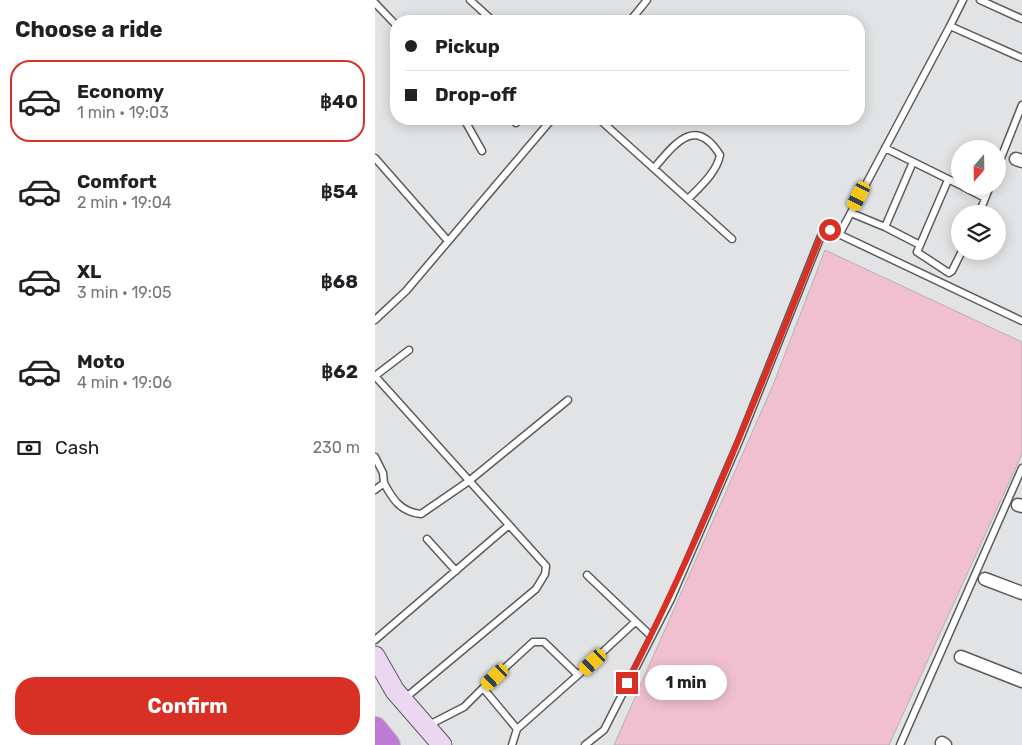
<!DOCTYPE html>
<html lang="en">
<head>
<meta charset="utf-8">
<style>
  :root { --surface:#fff; --page:#f2f2f2; --text:#202124; --muted:#757577; --line:#e0e0e0; --accent:#d93025 }
  body { margin:0; font-family:Rubik,sans-serif; background:var(--page); color:var(--text); height:100vh; display:flex; flex-direction:column; font-size:19px; white-space:nowrap }
  * { box-sizing:border-box; margin:0 }
  p { font-size:16px; color:var(--muted) }
  .icon { flex:none; width:28px; height:28px; fill:none; stroke:currentColor; stroke-width:2; stroke-linecap:round; stroke-linejoin:round }
  .map { position:relative; flex:1; overflow:hidden }
  .details { display:flex; flex-direction:column; background:var(--surface); width:375px }
  .details>* { flex:none }
  .hud { position:absolute; left:15px; top:15px; width:475px; height:110px; border-radius:20px; box-shadow:0 2px 12px #0003; display:grid; align-content:center; height:110px; padding:0 15px; background:var(--surface) }
  .needle { width:32px; rotate:200deg }
  .fabs { position:absolute; left:576px; top:140px; display:grid; gap:10px }
  .fabs a { display:grid; place-items:center; width:55px; height:55px; border-radius:50%; background:var(--surface); box-shadow:0 2px 12px #0003; font-size:25px }
  .end { position:absolute; width:22px; height:22px; margin:-11px; border:6px solid #d93025; background:#fff; box-shadow:0 0 0 2px #fff }
  .from { border-radius:50% }
  .bubble { position:absolute; height:35px; border-radius:18px; background:var(--surface); box-shadow:0 2px 12px #0003; font-size:16px; font-weight:700; line-height:35px; text-align:center }
  .car { position:absolute; width:15px; height:30px; margin:-15px -8px; border-radius:6px; box-shadow:0 0 4px 1px #0007; background:linear-gradient(#f5c518 24%,#345 0 40%,#f5c518 0 76%,#345 0 86%,#f5c518 0) }
  .hud b { display:flex; align-items:center; gap:18px; height:48px; font-size:19px }
  .hud b+b { border-top:1px solid var(--line) }
  .hud i { width:12px; height:12px; background:var(--text) }
  ul { padding:0; list-style:none }
  li { display:flex; align-items:center; gap:15px; height:82px; margin:0 10px 8px; padding:0 5px; border:2px solid transparent; border-radius:20px }
  li div { flex:1 }
  li b { display:block; font-size:19px }
  li em { font-style:normal; font-weight:700 }
  li.selected { border-color:var(--accent) }
  li>.icon { width:45px; height:45px; stroke-width:1.5 }
  h2 { padding:0 15px; font-size:22px; line-height:60px }
  .pay { display:flex; align-items:center; gap:12px; height:55px; padding:0 15px; font-size:19px }
  .pay p { margin-inline-start:auto }
  .primary-button { display:flex; gap:10px; margin-top:auto; padding:10px 15px }
  .primary-button a { flex:1; height:58px; border-radius:20px; background:var(--accent); color:#fff; font-size:20px; font-weight:700; line-height:58px; text-align:center }
  main { display:flex; flex:1; min-height:0 }
  .map>svg:first-child { display:block }
</style>
</head>
<body>
<main>
<section class="details">
<h2>Choose a ride</h2>
<ul>
<li class="selected"><svg class="icon" aria-label="car" viewBox="0 0 24 24"><path d="M5 17H2v-5l4-1 3-4h7l3 4 3 1v5h-3M9 17h6M6 11h13"/><circle cx="7" cy="17" r="2"/><circle cx="17" cy="17" r="2"/></svg><div><b>Economy</b><p>1 min · 19:03</p></div><em>฿40</em></li>
<li><svg class="icon" aria-label="car" viewBox="0 0 24 24"><path d="M5 17H2v-5l4-1 3-4h7l3 4 3 1v5h-3M9 17h6M6 11h13"/><circle cx="7" cy="17" r="2"/><circle cx="17" cy="17" r="2"/></svg><div><b>Comfort</b><p>2 min · 19:04</p></div><em>฿54</em></li>
<li><svg class="icon" aria-label="car" viewBox="0 0 24 24"><path d="M5 17H2v-5l4-1 3-4h7l3 4 3 1v5h-3M9 17h6M6 11h13"/><circle cx="7" cy="17" r="2"/><circle cx="17" cy="17" r="2"/></svg><div><b>XL</b><p>3 min · 19:05</p></div><em>฿68</em></li>
<li><svg class="icon" aria-label="car" viewBox="0 0 24 24"><path d="M5 17H2v-5l4-1 3-4h7l3 4 3 1v5h-3M9 17h6M6 11h13"/><circle cx="7" cy="17" r="2"/><circle cx="17" cy="17" r="2"/></svg><div><b>Moto</b><p>4 min · 19:06</p></div><em>฿62</em></li>
</ul>
<div class="pay"><svg class="icon" aria-label="cash" viewBox="0 0 24 24"><path d="M3 7h18v10H3z"/><circle cx="12" cy="12" r="2"/></svg>Cash<p>230 m</p></div>
<div class="primary-button"><a>Confirm</a></div>
</section>
<div class="map">
<svg width="647" height="745" viewBox="0 0 647 745">
  <rect width="100%" height="100%" fill="#e1e3e5"/>
  <path fill="#f0c0d0" stroke="#b5b2b3" d="M450,250L647,342V454L514,745H239L398,385Z"/>
  <g fill="none" stroke-linecap="round" stroke-linejoin="round">
    <defs>
      <path id="lane" d="M95,0L118,21
        M605,0L647,19
        M0,3L21,25
        M255,21L272,0
        M575,26L588,0
        M89,119L107,151
        M138,119L141,123
        M224,119L357,239
        M510,148L585,185
        M0,158L73,241
        M538,162L510,227L545,245
        M279,168C300,144 320,115 345,155C342,172 325,187 313,199
        M622,168L647,105
        M573,180L542,252L574,273L577,271L587,251
        M587,186L610,198
        M476,213L510,227
        M604,214L615,186
        M464,235L575,26L647,58
        M0,320L31,291L177,119
        M0,457L8,473L9,483
        M0,490L9,483C18,500 26,512 46,514L94,481L193,400
        M52,539L81,571
        M212,575L276,636
        M0,640L134,525
        M203,675L260,622
        M108,688L158,642H169L203,675L142,729
        M29,699L161,589L170,574L171,566L0,376L34,350
        M52,726L89,707L108,688L142,729L137,745
        M210,745L229,730L296,599L365,439L448,231L455,230L647,321
        M525,745L647,468"/>
      <path id="street" d="M641,159L647,161
        M643,505L647,506
        M610,579L647,593
        M586,657L647,681
        M567,743L570,745"/>
      <path id="secondary" d="M0,656L20,691L67,745"/>
      <path id="highway" d="M0,729L13,745"/>
    </defs>
    <use href="#lane" stroke="#595b5c" stroke-width="9"/>
    <use href="#street" stroke="#595b5c" stroke-width="15"/>
    <use href="#secondary" stroke="#595b5c" stroke-width="21"/>
    <use href="#highway" stroke="#c1c1c2" stroke-width="26"/>
    <use href="#lane" stroke="#fff" stroke-width="6"/>
    <use href="#street" stroke="#fff" stroke-width="12"/>
    <use href="#secondary" stroke="#ecd7f2" stroke-width="19"/>
    <use href="#highway" stroke="#be7bd4" stroke-width="24"/>
  </g>
  <g fill="none" stroke-linecap="round" stroke-linejoin="round">
    <path stroke="#d93025" stroke-width="6" d="M252,683C327,537 387,384 448,230H455"/>
  </g>
</svg>
<div class="fabs">
<a><svg class="needle" viewBox="-14 -14 28 28"><path d="M0-13l5 13h-10z" fill="#e53935"/><path d="M0 13l5-13h-10z" fill="#757577"/></svg></a>
<a><svg class="icon" aria-label="layers" viewBox="0 0 24 24"><path d="M12 4l9 5-9 5-9-5zM3 14l9 5 9-5"/></svg></a>
</div>
<i class="end from" style="left:455px;top:230px"></i>
<i class="end" style="left:252px;top:683px"></i>
<div class="bubble" style="left:270px;top:665px;width:82px">1 min</div>
<i class="car" style="left:484px;top:196px;rotate:207deg"></i>
<i class="car" style="left:218px;top:662px;rotate:227deg"></i>
<i class="car" style="left:120px;top:677px;rotate:227deg"></i>
<div class="hud">
<b><i class="from"></i>Pickup</b>
<b><i></i>Drop-off</b>
</div>
</div>
</main>
</body>
</html>
